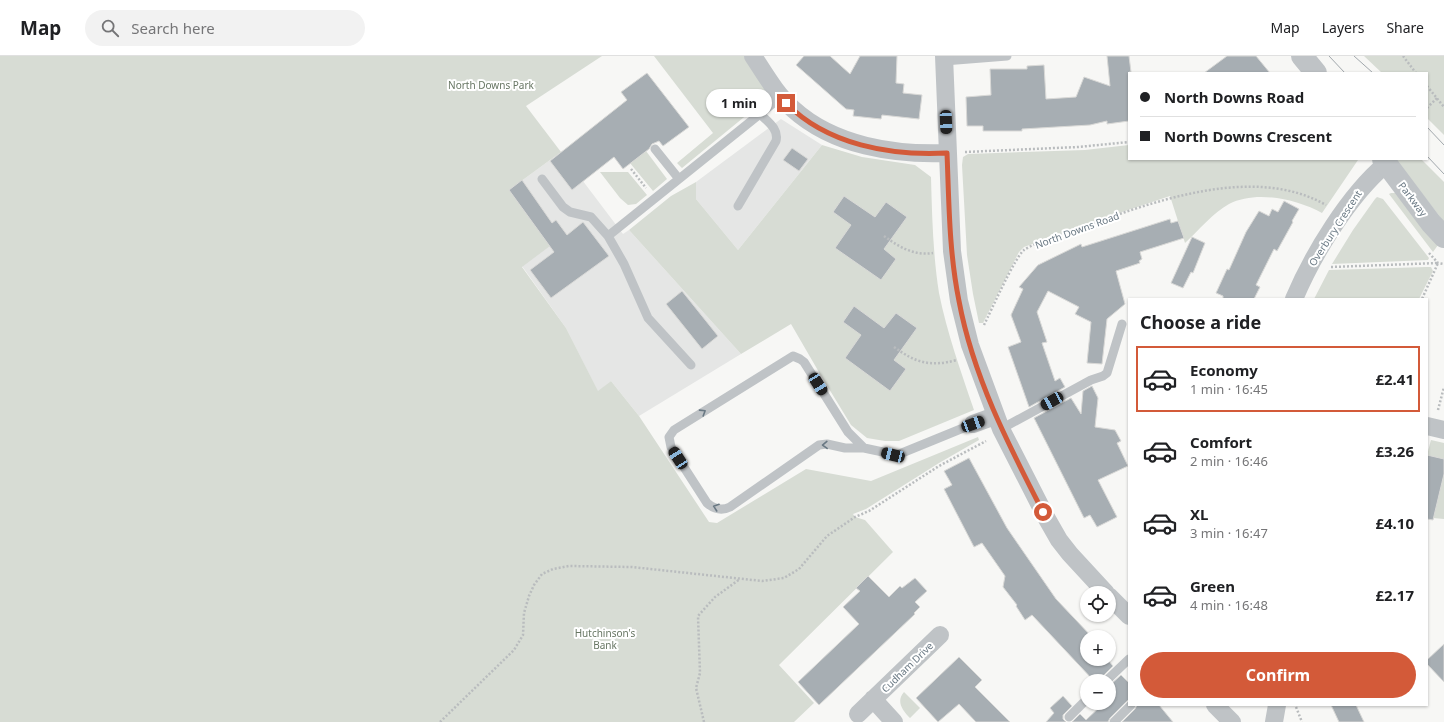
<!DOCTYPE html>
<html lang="en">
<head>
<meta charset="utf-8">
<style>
  :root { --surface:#fff; --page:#f2f2f2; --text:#202124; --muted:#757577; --line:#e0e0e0; --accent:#d35a39 }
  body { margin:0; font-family:"Noto Sans",sans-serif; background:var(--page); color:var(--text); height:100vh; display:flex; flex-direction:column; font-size:15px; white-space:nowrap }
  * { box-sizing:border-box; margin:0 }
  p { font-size:13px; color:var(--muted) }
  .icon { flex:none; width:22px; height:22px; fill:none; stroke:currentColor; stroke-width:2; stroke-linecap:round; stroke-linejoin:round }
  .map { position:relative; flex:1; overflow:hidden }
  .panel { position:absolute; left:1128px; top:242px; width:300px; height:408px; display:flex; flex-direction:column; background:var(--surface); border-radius:0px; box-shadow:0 1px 3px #0004 }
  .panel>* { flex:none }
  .guide { position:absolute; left:1128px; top:16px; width:300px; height:88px; border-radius:0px; box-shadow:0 1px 3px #0004; display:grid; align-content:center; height:88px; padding:0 12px; background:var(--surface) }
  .fabs { position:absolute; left:1080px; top:530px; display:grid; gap:8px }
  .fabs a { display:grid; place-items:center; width:36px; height:36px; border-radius:50%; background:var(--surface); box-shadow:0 1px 3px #0004; font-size:20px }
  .end { position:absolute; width:18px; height:18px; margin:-9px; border:5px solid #d35a39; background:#fff; box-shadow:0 0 0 2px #fff }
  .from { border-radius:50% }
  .bubble { position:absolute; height:28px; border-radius:14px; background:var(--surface); box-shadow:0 1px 3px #0004; font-size:13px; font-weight:700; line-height:28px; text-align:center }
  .car { position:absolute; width:12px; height:24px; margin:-12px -6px; border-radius:5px; box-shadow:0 0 3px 1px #0007; background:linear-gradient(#222 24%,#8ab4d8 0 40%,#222 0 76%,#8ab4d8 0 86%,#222 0) }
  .guide b { display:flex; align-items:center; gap:14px; height:38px; font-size:15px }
  .guide b+b { border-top:1px solid var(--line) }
  .guide i { width:10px; height:10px; background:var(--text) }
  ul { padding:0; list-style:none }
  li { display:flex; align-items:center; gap:12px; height:66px; margin:0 8px 6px; padding:0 4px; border:2px solid transparent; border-radius:0px }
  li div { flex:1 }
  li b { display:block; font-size:15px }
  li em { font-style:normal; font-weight:700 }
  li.current { border-color:var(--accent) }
  li>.icon { width:36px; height:36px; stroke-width:1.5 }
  h2 { padding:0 12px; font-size:18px; line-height:48px }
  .button { display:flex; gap:8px; margin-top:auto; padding:8px 12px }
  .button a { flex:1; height:46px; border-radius:24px; background:var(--accent); color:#fff; font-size:16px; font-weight:700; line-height:46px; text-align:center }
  header { display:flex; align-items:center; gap:24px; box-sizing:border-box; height:56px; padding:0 20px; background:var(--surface); border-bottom:1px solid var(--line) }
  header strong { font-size:19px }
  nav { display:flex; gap:22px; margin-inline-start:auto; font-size:14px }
  .search { width:280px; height:36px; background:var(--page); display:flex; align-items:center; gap:10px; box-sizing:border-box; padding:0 14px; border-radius:22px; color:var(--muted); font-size:15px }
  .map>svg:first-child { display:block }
</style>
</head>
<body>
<header>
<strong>Map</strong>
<div class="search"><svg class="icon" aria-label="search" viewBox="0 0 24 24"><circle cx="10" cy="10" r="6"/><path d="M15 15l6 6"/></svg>Search here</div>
<nav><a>Map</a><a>Layers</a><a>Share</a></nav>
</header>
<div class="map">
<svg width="1444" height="666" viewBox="0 0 1444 666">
  <rect width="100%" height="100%" fill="#f7f7f5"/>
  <path fill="#e5e6e5" d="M781,63L822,89L738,194L696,143V126Z
    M561,96L623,178L629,174L741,298L639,360L611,325L598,336L566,272L522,210L509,134Z"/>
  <path fill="#d7dcd4" d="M0,0H602L526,50L561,96L509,134L550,190L522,211L566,272L598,335L611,325L639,360L709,466L717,467L806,413L871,425L978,381L979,384L939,407L866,453L853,458L855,461L865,464L893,496L779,609L814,647L794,666H0Z
    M654,0H744L766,33L767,38L765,44L682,112L677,107L713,77Z
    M1364,0H1444V79L1427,62V17H1382Z
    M822,89L862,101L915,109L931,121C932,160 933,199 939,237C947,277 961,316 974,354L899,385H885L867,382L851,369L820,318L791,268L741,298L629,174L671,140L696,126V143L738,194Z
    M1129,89V103H1358V104L1322,157C1296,143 1256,134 1229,148C1213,157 1199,174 1185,187L1170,140L1095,165L1024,191L1019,196L983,267H979L973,238L967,199L962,109L963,101L968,98L1085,94Z
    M646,95L667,123L653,135L630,107Z
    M1395,103H1421L1444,126V166Z
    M600,116H628L647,139L636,148L628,149L620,142Z
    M1391,137H1396L1438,189L1433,196L1389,138Z
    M1377,141L1383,143L1429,202L1428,204L1332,208L1353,174L1375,143Z
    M1426,211H1431L1433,215L1419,243H1314L1329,214Z
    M1431,384L1444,387V403L1427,399Z
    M1444,418V463L1433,462Z
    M904,636L920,652L910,662C902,654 896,645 904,636Z"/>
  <path fill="#a7aeb3" stroke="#d9d9d7" d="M804,0H830L850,18L860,0H897L896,27L904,28L903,37L922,39L919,63L882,59L881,63L853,60L854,54L846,53L796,9Z
    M1107,0H1129L1131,16H1129V65L1107,68V65L1090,69L1022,73V75H983V70H967L966,41L991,39L990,13H1027V10L1044,9L1046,43L1076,41L1084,21L1110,30Z
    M1227,0H1256L1270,17H1204Z
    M647,17L689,71L663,90L659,85L652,88L649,93L623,113L614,101L572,134L550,105L627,44L621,36Z
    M792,92L808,103L799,115L783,104Z
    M522,124L552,167L556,164L567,179L583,166L609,200L551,242L530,214L554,196L509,134Z
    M844,140L875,161L886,146L907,161L884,193L896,203L881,224L835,192L851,169L833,156Z
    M1284,145L1299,153L1292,165L1293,166L1277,195L1274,193L1256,229L1260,231L1254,243H1223V240L1216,237L1227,213L1229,214L1246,176L1259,155L1269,160L1272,153L1278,156Z
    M1170,163L1171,167L1178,165L1184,182L1140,196L1142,203L1139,205L1140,207L1116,215L1125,248L1107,263L1102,308L1087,307L1091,266L1075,258L1079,251L1048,235L1037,256L1047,286L1042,287L1055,325L1060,322L1065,331L1029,351L1008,291L1021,286L1011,259L1023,233L1019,231L1038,209L1081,188L1082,191Z
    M1192,181L1205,187L1193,217L1191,216L1183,232L1171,227Z
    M682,235L718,280L702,293L666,248Z
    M854,250L884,272L896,257L917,272L894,304L906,313L890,335L845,302L861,279L843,266Z
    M1092,330L1098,342L1095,371L1115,374L1121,385L1117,387L1128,410L1098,424L1117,461L1097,471L1090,459L1084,462L1034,362L1071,342L1081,358L1083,335Z
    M1427,399L1444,403V418L1433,464L1427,463Z
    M969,402L1007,472L1018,488L1056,543L1092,581H1086L1087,603H1107L1113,610L1102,621L1100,625H1094L1032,559L1025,564L1016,550L1017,549L1003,531L1005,520L982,487L974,491L944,433L952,429L944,415Z
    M868,520L889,541L900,530L902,532L915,522L927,535L915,546L920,551L914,557L915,558L819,649L798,626L859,568L843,551L860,535L856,532Z
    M1444,588V626L1427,608V604Z
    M959,601L982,624L975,631L1010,666H976L959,648L938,666L916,642Z
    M1121,619L1129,627V643L1110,662L1108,666H1072L1080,658L1086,664L1104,647H1109V630Z
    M1063,640L1072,650L1063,659V663L1066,666H1046L1054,657L1050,652Z
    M1137,649H1159L1173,666H1122L1135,653Z
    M1331,649H1356L1364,666H1339Z"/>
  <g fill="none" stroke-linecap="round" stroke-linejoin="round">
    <path stroke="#b9bcbe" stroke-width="2.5" stroke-dasharray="2 2" stroke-linecap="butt" d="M1403,0L1416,17
      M1427,30L1444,51
      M1427,52L1437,42
      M965,96L1078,91L1129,86
      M631,113L646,132
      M884,180C899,191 914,200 933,197
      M1429,197L1438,207L1444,208
      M1331,211L1438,207L1422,243
      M984,269C991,255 1015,201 1024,194C1037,185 1067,177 1083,171C1155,145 1254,108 1326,149
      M894,291C916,307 930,311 957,304
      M1438,354L1444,331
      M1296,651L1302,666
      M440,666L514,594L523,579L524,557L529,540L534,529L542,518L553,513L569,510L632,511L762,525L784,522L799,513L827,480L855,461L869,455L939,410L986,385
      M704,666L696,632L700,617L698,560L715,541L740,523"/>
    <path stroke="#bfc3c6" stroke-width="9" d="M944,5L1007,0
      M655,93L679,123
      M542,123L563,151L570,156L591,161L608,180
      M738,150L776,85C779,73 768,66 760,58
      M691,309L648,262L624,208L608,180L781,41
      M1001,373L1091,324L1103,320L1107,317L1122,268
      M864,392L848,376L804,306L800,303L793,300L674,374L669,381L671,391L707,447C714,453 722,455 730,451L819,389L827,388L845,392H864L897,399L973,368
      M1106,625L1129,603
      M1069,661L1087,643
      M1114,666L1131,649"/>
    <path stroke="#bfc3c6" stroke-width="18" d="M753,0C765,18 776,38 793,53C834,90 894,99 947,97
      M944,0L952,195L959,245L970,289L1001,373L1047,463L1059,484L1070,498L1106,537
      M1294,243C1313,198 1349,139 1386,108
      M973,368L995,360
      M1427,370L1444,374
      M1109,540L1129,560
      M873,643L894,666
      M1215,649L1232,666
      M858,658L940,579
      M1274,666L1277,649"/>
    <path stroke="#bfc3c6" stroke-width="22" d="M1302,0L1316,17
      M1383,103L1431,167L1444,181"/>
    <path stroke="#a1a7ac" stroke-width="1" d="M1329,0L1345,17
      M1354,0L1373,17
      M1427,71L1444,89
      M1427,100L1444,118"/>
  </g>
  <defs><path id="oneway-chevron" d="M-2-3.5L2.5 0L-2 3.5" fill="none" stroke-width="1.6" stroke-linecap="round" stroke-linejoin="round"/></defs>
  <g stroke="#697883">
    <use href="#oneway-chevron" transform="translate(703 356) rotate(-32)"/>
    <use href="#oneway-chevron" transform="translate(825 389) rotate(178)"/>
    <use href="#oneway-chevron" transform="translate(716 451) rotate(-161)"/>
  </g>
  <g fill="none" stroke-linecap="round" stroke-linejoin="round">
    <path stroke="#d35a39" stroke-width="5" d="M786,47C827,89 891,100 947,97C949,146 949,196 959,245C973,320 1008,388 1043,456"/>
  </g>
  <g text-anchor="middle" stroke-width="4" stroke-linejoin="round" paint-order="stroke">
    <g font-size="10" fill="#677663" stroke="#fff">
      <text x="491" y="33">North Downs Park</text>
      <text x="605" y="581">Hutchinson's<tspan x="605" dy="12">Bank</tspan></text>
    </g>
    <g font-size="10" fill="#697883" stroke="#fff">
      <text transform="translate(1413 143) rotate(53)" y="4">Parkway</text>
      <text transform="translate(1335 172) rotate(-57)" y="4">Overbury Crescent</text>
      <text transform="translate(1077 174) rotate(-20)" y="4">North Downs Road</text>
      <text transform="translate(907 611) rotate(-44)" y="4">Cudham Drive</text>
    </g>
  </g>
</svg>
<div class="fabs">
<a><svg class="icon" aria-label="locate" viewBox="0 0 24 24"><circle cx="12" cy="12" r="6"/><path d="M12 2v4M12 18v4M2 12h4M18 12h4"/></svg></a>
<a>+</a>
<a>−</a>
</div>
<i class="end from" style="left:1043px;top:456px"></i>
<i class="end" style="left:786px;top:47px"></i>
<div class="bubble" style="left:706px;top:33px;width:66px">1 min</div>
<i class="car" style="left:946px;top:66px;rotate:178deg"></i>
<i class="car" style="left:818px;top:328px;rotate:148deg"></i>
<i class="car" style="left:1052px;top:345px;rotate:241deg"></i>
<i class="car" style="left:973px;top:368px;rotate:70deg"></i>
<i class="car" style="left:893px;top:399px;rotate:284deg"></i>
<i class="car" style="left:678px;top:402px;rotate:327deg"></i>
<div class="guide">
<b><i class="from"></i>North Downs Road</b>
<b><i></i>North Downs Crescent</b>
</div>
<section class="panel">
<h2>Choose a ride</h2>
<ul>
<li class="current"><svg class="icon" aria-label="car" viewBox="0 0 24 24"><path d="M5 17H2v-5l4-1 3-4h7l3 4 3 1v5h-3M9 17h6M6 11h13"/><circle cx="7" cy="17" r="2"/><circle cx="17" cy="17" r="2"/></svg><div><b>Economy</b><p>1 min · 16:45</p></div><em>£2.41</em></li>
<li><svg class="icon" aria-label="car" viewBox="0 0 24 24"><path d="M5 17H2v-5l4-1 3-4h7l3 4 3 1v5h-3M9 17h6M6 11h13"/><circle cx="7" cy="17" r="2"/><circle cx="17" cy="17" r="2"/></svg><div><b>Comfort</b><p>2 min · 16:46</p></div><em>£3.26</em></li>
<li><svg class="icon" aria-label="car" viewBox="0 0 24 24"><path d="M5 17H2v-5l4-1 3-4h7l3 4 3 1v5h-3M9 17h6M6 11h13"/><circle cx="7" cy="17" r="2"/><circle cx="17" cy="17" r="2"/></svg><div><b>XL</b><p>3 min · 16:47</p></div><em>£4.10</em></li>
<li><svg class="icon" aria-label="car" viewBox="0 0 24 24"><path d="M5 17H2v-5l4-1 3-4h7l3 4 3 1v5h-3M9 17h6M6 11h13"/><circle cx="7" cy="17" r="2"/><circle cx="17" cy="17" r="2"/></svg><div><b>Green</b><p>4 min · 16:48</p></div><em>£2.17</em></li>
</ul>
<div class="button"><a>Confirm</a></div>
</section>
</div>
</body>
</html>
